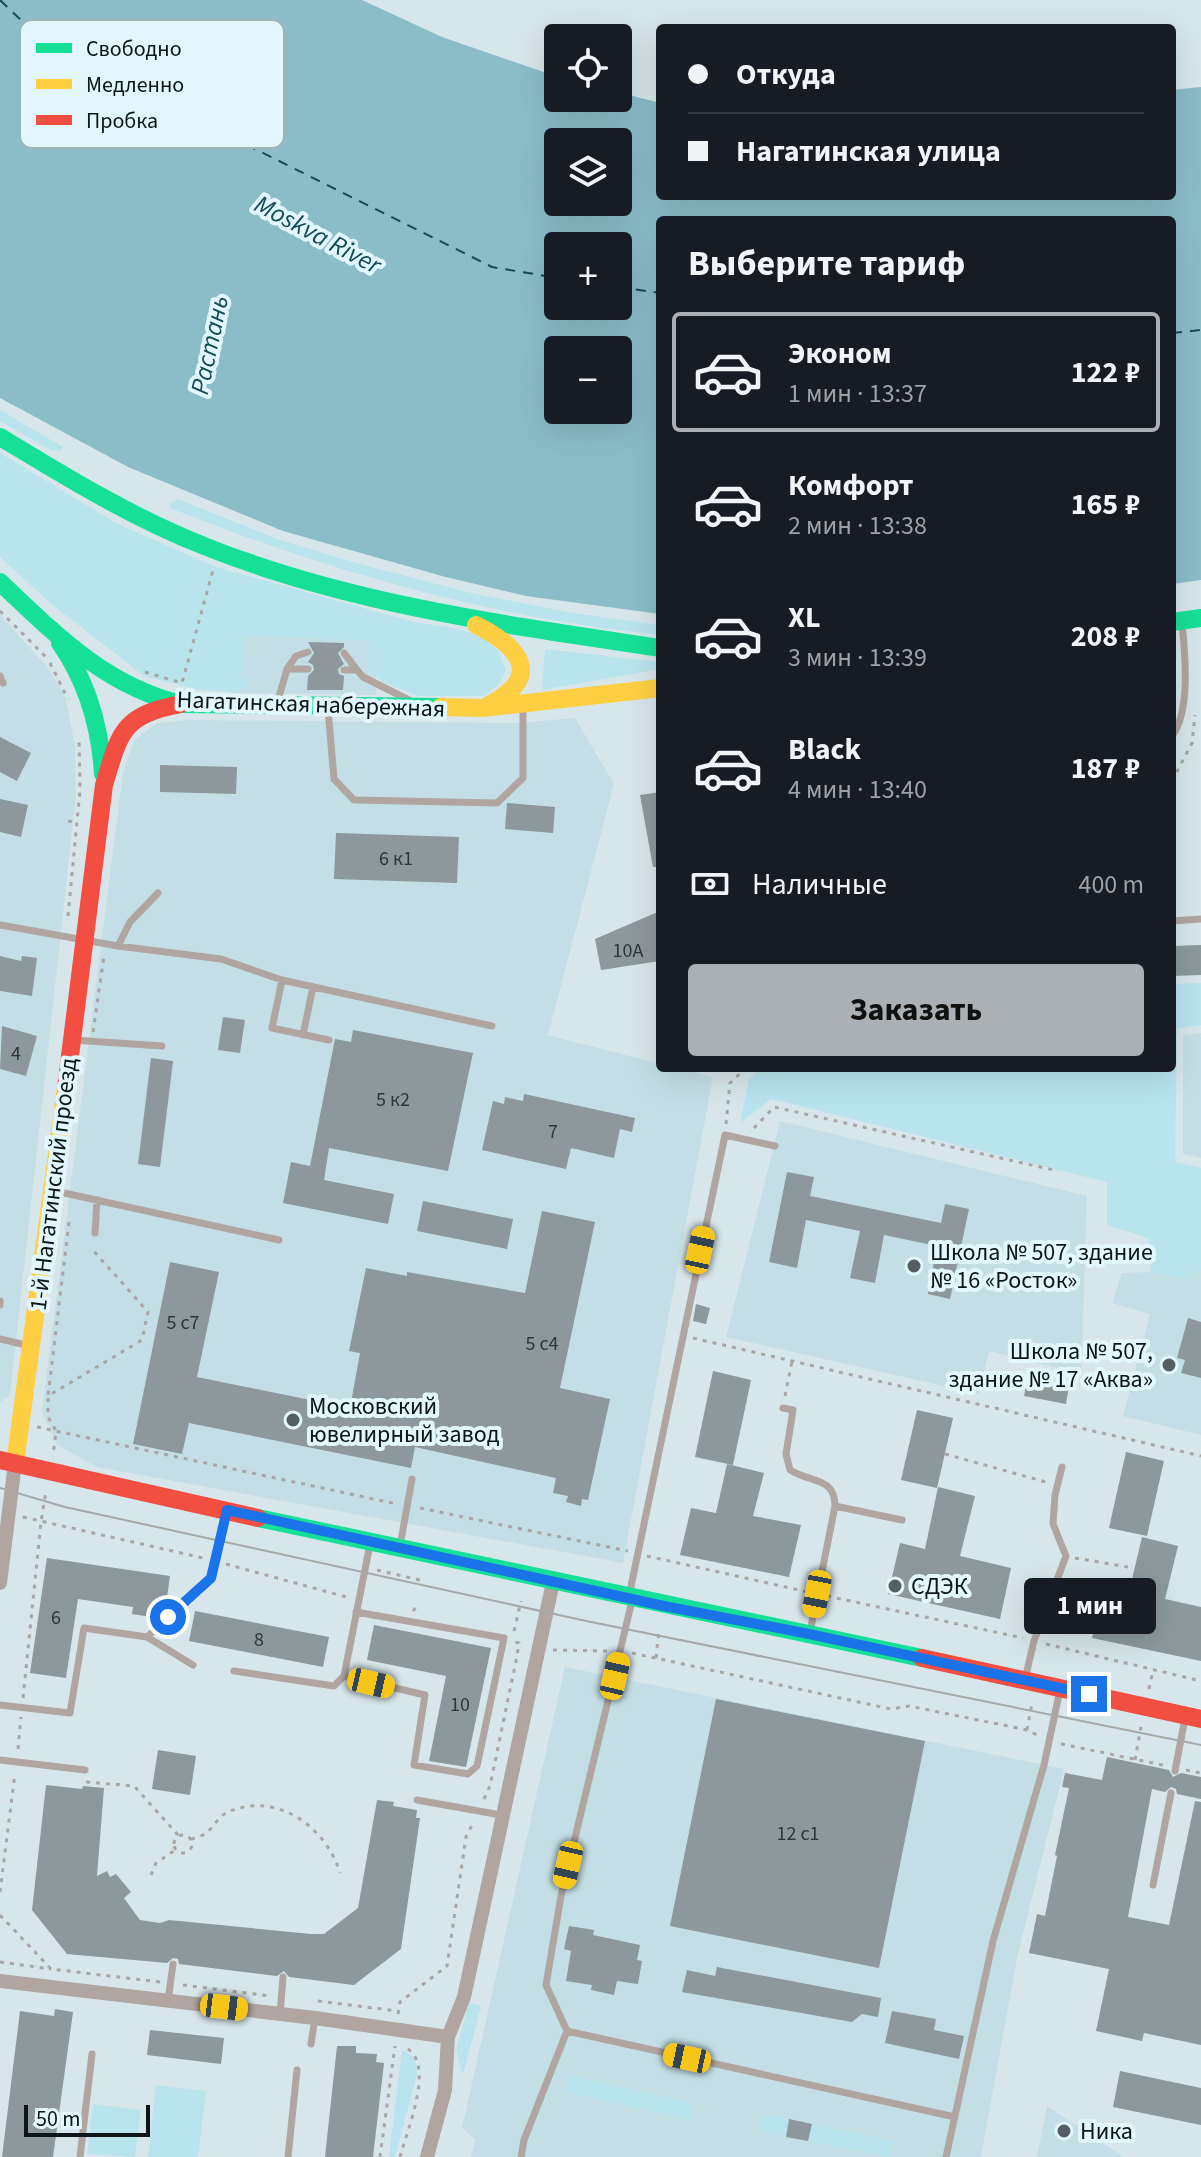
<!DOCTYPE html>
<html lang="ru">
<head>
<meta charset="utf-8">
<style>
  :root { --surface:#171b24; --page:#20242c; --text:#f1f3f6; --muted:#9ea1a6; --line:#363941; --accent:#aab0b3 }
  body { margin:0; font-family:"Source Sans 3",sans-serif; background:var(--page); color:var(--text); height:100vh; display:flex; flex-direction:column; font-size:30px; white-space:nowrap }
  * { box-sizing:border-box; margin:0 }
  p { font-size:26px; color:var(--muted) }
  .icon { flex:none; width:44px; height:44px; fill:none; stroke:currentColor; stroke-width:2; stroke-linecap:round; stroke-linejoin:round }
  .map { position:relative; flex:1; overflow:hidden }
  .side { position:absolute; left:656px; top:216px; width:520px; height:856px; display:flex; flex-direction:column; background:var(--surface); border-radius:8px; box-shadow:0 8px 32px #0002 }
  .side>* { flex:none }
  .banner { position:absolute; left:656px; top:24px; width:520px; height:176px; border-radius:8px; box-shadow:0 8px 32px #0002; display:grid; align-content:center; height:176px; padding:0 32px; background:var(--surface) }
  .fabs { position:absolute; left:544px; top:24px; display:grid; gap:16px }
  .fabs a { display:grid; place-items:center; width:88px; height:88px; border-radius:8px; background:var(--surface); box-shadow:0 8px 32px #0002; font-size:40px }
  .scale { position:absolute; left:24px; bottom:20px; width:126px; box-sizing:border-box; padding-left:8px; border:4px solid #0c1618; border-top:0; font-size:22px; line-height:28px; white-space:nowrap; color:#0c1618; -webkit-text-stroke:6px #e1f7fd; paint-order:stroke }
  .end { position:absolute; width:36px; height:36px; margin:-18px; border:10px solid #1a73e8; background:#fff; box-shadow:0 0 0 4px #fff }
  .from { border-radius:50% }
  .bubble { position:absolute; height:56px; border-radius:8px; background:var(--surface); box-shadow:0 8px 32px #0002; font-size:26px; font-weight:700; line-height:56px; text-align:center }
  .car { position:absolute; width:24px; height:48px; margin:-24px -12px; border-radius:10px; box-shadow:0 0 6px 2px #0007; background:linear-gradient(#f5c518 24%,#345 0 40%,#f5c518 0 76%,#345 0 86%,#f5c518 0) }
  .banner b { display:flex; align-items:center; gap:28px; height:76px; font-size:30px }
  .banner b+b { border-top:2px solid var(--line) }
  .banner i { width:20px; height:20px; background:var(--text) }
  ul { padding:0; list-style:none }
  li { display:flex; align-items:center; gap:24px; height:120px; margin:0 16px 12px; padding:0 16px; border:4px solid transparent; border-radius:8px }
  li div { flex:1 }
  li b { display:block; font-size:30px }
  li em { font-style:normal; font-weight:700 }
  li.selected { border-color:var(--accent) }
  li>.icon { width:72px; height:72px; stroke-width:1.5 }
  h2 { padding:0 32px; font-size:36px; line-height:96px }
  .pay { display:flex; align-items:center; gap:20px; height:88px; padding:0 32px; font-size:30px }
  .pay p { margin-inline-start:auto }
  .primary-button { display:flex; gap:16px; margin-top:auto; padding:16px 32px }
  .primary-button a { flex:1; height:92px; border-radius:8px; background:var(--accent); color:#111; font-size:32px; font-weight:700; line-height:92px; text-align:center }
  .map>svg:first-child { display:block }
</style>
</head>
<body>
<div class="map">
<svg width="1201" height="2157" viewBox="0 0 1201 2157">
  <rect width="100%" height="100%" fill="#d7e6ea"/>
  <path fill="#c3dfe5" d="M0,615L47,667L65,696L75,746L76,795L10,1395L0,1402Z
    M232,631L377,638L376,695L231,693Z
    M575,718L614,784L548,1035L660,1064V1068H677L713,1077L623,1563L97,1467L57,1445L42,1411L123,772L134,740L157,723L187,720L518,723Z
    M1201,1033V1158L1183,1154V1035Z
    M780,1121L1087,1196L1081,1374L989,1351L979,1394L726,1337Z
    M1201,1269V1435L1123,1416L1150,1314L1112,1303L1122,1273L1151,1272L1185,1279Z
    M565,1667L1064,1769L1017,1958L981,2157H471L475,2140L462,2128Z
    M1047,2106L1124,2157H1037Z"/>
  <path fill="#b9e4ee" d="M0,410L63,447L61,451L50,450L0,421Z
    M0,453L118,524L216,567L414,622L449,627L484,637L498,651L506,670L498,685L484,696H419L384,683L368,670L369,641L244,635L241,678L250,679L248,687L233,692L199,690L144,676L49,602L0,557Z
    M178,499L280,540L360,564L471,593L573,613L660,625V635C488,617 331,572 170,508L171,503Z
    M545,649L660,662V669L542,690Z
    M1201,983V1025L1177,1028L1175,1162L1201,1168V1269L1185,1279L1151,1272L1148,1238L1107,1225V1182L771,1099L740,1123L749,1079L761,1068H1172V984Z
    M469,2003L481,2006L463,2075L456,2050Z
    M402,2050C414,2056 417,2062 417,2075L395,2157H389Z
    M569,2075L692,2103L689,2120L565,2092Z
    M156,2085L206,2091L198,2157H148Z
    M93,2104L141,2110L135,2157L87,2154Z
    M763,2114L893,2141L890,2157L759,2132Z"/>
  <path fill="#8abdc8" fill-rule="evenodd" d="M0,0H362L442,37L558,77V98H618V92L660,103V196H1172V90L1201,87V580L1172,584V220H660V614L526,596L442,576L283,531L128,467L0,398ZM558,142H618V202H558ZM558,246H618V306H558ZM558,350H618V410H558Z"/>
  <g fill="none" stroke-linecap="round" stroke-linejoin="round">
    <path stroke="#114b57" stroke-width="2" stroke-dasharray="10 8" stroke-linecap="butt" d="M0,0L48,46L492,267L558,278
      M618,287L660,293
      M1172,333L1201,330"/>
  </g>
  <path fill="#8c989b" d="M308,642L344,643V647L338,653L344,664L338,669L339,674L344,676L343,690H307L308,676L314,670L313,665L308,662L314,653Z
    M0,737L31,753L17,781L0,772Z
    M160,765L237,767L236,794L160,792Z
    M660,792V867H653L640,795Z
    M0,799L28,805L21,837L0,832Z
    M507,803L555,807L553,833L505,829Z
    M336,833L459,837L457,883L334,879Z
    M660,911V961L601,970L595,939Z
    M1201,945V975L1172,976V946Z
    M0,956L21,961L22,956L37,958L32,996L0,991Z
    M223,1017L245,1020L240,1053L218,1050Z
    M2,1026L37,1036L26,1076L0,1069Z
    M353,1030L473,1053L448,1171L329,1148L324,1180L394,1194L388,1224L283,1203L291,1162L310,1166L335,1039L351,1042Z
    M151,1058L173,1061L160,1167L138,1164Z
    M524,1094L635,1118L632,1132L620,1129L614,1158L571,1148L566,1169L482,1150L493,1101L504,1104L505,1097L523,1101Z
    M787,1172L814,1177L810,1196L941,1223L945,1204L969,1209L950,1299L928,1294L937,1246L884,1235L875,1283L850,1278L860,1231L806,1220L797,1268L769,1262Z
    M423,1201L513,1219L507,1249L417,1231Z
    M542,1211L595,1222L560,1388L610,1399L588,1500L582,1499L581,1506L566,1502L568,1496L553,1493L556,1478L415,1447L411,1468L189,1423L182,1454L133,1444L170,1262L219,1272L197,1377L350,1408L360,1353L349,1351L366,1268L407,1276V1272L525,1293Z
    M696,1304L710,1308L706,1324L693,1321Z
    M1188,1318L1201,1322V1378L1181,1373L1185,1360L1177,1358Z
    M713,1371L751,1380L733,1465L695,1457Z
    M1028,1378L1069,1386L1066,1404L1024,1396Z
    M917,1410L953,1418L937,1488L901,1480Z
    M1126,1452L1164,1461L1147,1536L1109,1528Z
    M727,1464L764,1473L753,1516L801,1525L789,1577L680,1555L691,1508L716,1513Z
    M938,1487L975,1496L960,1556L1011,1568L1000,1619L888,1594L900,1543L925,1549Z
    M1142,1537L1178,1546L1165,1599L1201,1607V1661L1092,1638L1103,1586L1129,1592Z
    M47,1558L170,1576L165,1612L158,1618L132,1614L133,1607L78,1599L66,1678L30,1673Z
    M195,1611L329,1637L323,1667L189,1641Z
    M374,1625L491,1648L466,1767L429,1761L446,1676L367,1660Z
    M716,1699L925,1741L879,1968L670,1926Z
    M158,1750L196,1756L190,1795L152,1789Z
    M1107,1757L1169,1770L1173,1777L1181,1773L1201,1777V1799L1177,1794L1176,1789L1171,1787L1165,1792L1152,1789L1128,1917L1169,1925L1195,1801L1201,1802V2045L1144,2033L1142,2041L1096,2031L1109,1969L1029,1953L1037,1914L1045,1916L1057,1856L1055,1855L1069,1788L1062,1787L1065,1773L1102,1780Z
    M46,1785L82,1789L83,1786L104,1788L97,1876L107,1871L110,1877L116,1874L131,1892L124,1898L140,1920L160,1923L169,1920L311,1934H324L358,1908L377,1800L394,1802L393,1806L417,1810L416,1818H420L401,1949L354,1985L289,1977L284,1971L277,1976L179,1964L178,1959L173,1958L167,1963L67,1954L32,1910Z
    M569,1926L594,1930L593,1935L640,1945L637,1960L642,1961L638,1984L617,1981L614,1995L591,1990L592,1985L566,1981L571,1951L564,1949Z
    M717,1967L881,1998L878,2017L862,2014L852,2022L682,1992L687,1970L715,1976Z
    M55,2009L73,2012L53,2157H2L20,2011L54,2016Z
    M892,2011L936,2019L934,2030L964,2036L959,2059L885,2043Z
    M150,2030L224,2038L221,2064L147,2055Z
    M337,2046H356V2053L377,2054L376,2062L384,2063L373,2157H325Z
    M1120,2071L1201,2088V2125L1113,2107Z
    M789,2119L812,2124L808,2141L786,2137Z"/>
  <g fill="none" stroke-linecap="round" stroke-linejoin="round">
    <path stroke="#a8a5a3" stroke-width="3" stroke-dasharray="4 6" stroke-linecap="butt" d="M0,611L46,657
      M50,663L68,699
      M145,672L182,683L213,570
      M1172,781L1192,743L1195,715
      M68,821L76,822
      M68,916L80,790L79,737
      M93,1032L104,956
      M726,1124L730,1083L746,1068
      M754,1128L774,1107L1058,1171
      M69,1222L48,1396L142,1340L148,1312L92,1249
      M693,1338L1201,1456
      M785,1396L792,1361
      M48,1398V1417L56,1431L53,1456
      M37,1427L397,1504
      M945,1454L1046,1482
      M420,1508L628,1551
      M23,1517L203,1558
      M647,1556L808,1592
      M1075,1558L1134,1568
      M226,1564L350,1598
      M377,1570L424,1581
      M827,1596L1023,1638
      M413,1611L419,1603
      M514,1631L521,1601
      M1046,1644L1201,1681
      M553,1650L609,1651
      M632,1653L891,1709L909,1706L1027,1730L1039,1736
      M656,1658L659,1630
      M1149,1689L1153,1670
      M23,1698L41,1522L46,1491
      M1027,1730L1032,1703
      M1061,1744L1163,1765
      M18,1749L21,1717
      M1135,1760L1141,1727
      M1186,1770L1201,1773
      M86,1782L134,1786L179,1836
      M484,1799L490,1786L517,1656L519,1643L515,1642
      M174 1844a9 9 0 1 1 18 0a9 9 0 1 1-18 0Z
      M191,1839C195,1838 199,1837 203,1835C214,1829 217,1816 230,1811C278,1792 326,1827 340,1873
      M151,1875L156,1863L177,1849
      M0,1892L15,1773
      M0,1915L51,1969L160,1982
      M0,1962L51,1969
      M183,1985L271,1996
      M318,2001L398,2011
      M398,2014L400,2002L447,1966L466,1837L474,1821
      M380,2157L395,2046
      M400,2157C407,2130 437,2061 404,2047"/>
    <path stroke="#b0a5a0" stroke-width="7" d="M344,653L357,670
      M287,669L296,656L308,652
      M344,670H357L363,677L409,700
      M0,676L3,683
      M277,704L287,669H308
      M328,709L334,779L354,800L497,803L523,778V705
      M1172,736C1191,711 1185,654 1182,622
      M1172,921L1201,919
      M0,925L118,946L221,959L282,980L492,1026
      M118,946L130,922L158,893
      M282,980L272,1028L329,1040
      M303,1035L313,987
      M73,1040L162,1046
      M55,1191L279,1240
      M95,1233L97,1200
      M0,1301V1305
      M0,1339L30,1346
      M783,1408L793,1410L786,1454L790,1470C811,1483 835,1477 835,1506L810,1632
      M835,1506L902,1520
      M400,1546L412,1479
      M629,1596L725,1135L775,1146
      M632,1601L561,1896L546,1985L567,2031L955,2117
      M356,1612L504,1638L477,1766L468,1774L414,1765L425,1695L344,1676L370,1544
      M147,1637L211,1578L226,1513
      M234,1671L334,1686L344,1676
      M1025,1679L1034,1641L1066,1556L1053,1524L1055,1495L1062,1467
      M0,1705L70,1713L84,1628L147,1637L193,1665
      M0,1760L85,1770
      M1175,1771L1185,1718
      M417,1800L501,1815
      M1153,1885L1171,1793
      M168,2001L173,1964
      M280,2014L283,1977
      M311,2044L315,2018
      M80,2157L92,2054
      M288,2157L297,2070
      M521,2157L524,2140L567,2031
      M946,2157L993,1941L1044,1765L1060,1690"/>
    <path stroke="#b0a5a0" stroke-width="14" d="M0,1583L15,1463
      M0,1981L315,2018L448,2037
      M427,2157L445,2090L448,2037L464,1997L553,1582"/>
    <path stroke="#16e098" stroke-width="18" d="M0,437C66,477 131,517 204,546C349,604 506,625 660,648
      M0,582C55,634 105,686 181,704L441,707
      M1172,622L1201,618
      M60,643C88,683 100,726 103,774
      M258,1518L922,1658"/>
    <path stroke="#ffcf43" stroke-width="18" d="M476,625C520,647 544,676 489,705
      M441,707L482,708L660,688
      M15,1463L66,1088"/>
    <path stroke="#f24e42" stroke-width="18" d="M66,1088L104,785C120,732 122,715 181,704
      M0,1460L258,1518
      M922,1658L1201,1719"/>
    <path stroke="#a7a8a8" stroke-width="2" d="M0,1488L65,1507L591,1622L1201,1745"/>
  </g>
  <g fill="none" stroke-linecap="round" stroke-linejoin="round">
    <path stroke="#1a73e8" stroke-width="10" d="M168,1617L211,1578L227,1510L664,1606L809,1634L1089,1694"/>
  </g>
  <g fill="#535f62" stroke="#e1f7fd" stroke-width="3">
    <circle cx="914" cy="1266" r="8"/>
    <circle cx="1169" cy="1365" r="8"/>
    <circle cx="293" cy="1420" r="8"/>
    <circle cx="895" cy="1586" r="8"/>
    <circle cx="1064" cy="2131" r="8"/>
  </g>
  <g text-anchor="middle" stroke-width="8" stroke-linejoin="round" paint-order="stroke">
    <g font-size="20" fill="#2c3639">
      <text x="396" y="865">6 к1</text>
      <text x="628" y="957">10А</text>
      <text x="16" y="1060">4</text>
      <text x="393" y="1106">5 к2</text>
      <text x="553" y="1138">7</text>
      <text x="183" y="1329">5 с7</text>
      <text x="542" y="1350">5 с4</text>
      <text x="56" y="1624">6</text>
      <text x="259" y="1646">8</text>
      <text x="460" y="1711">10</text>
      <text x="798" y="1840">12 с1</text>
    </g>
    <g font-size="24" fill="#0c1618" stroke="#e1f7fd">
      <text transform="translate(311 704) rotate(2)" y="8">Нагатинская набережная</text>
      <text transform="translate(53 1184) rotate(-83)" y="8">1-й Нагатинский проезд</text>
    </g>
    <g font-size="24" fill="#0c1618" stroke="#e1f7fd" text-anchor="start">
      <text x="930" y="1260">Школа № 507, здание<tspan x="930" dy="28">№ 16 «Росток»</tspan></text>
      <text x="1153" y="1359" text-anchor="end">Школа № 507,<tspan x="1153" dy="28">здание № 17 «Аква»</tspan></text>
      <text x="309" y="1414">Московский<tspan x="309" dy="28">ювелирный завод</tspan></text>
      <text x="911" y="1594">СДЭК</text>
      <text x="1080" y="2139">Ника</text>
    </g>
    <g font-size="26" font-style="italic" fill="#114b57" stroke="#e1f7fd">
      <text transform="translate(318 234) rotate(28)" y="9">Moskva River</text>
      <text transform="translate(209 345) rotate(-78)" y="9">Растань</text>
    </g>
  </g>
  <rect x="20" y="20" width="264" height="128" rx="12" fill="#e1f7fd" stroke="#a1b4b8" stroke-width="2"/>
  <rect x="36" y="43" width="36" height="10" fill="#16e098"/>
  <rect x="36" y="79" width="36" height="10" fill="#ffcf43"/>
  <rect x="36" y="115" width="36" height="10" fill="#f24e42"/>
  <g font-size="22" fill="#0c1618">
    <text x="86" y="56">Свободно</text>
    <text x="86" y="92">Медленно</text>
    <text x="86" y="128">Пробка</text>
  </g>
</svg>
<div class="fabs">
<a><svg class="icon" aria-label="locate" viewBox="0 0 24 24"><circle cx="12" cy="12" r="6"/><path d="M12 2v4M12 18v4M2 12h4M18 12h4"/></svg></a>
<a><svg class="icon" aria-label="layers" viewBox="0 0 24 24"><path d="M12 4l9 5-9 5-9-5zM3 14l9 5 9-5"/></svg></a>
<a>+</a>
<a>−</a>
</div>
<div class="scale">50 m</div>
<i class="end from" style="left:168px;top:1617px"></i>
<i class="end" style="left:1089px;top:1694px"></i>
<div class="bubble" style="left:1024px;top:1578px;width:132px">1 мин</div>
<i class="car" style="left:700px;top:1250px;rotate:12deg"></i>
<i class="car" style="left:817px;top:1594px;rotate:191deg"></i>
<i class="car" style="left:615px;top:1676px;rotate:13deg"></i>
<i class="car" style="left:371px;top:1683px;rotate:103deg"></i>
<i class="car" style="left:568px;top:1865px;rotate:193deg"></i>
<i class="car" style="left:224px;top:2007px;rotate:97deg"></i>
<i class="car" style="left:687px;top:2058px;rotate:282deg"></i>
<div class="banner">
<b><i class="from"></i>Откуда</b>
<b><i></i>Нагатинская улица</b>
</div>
<section class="side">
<h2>Выберите тариф</h2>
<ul>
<li class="selected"><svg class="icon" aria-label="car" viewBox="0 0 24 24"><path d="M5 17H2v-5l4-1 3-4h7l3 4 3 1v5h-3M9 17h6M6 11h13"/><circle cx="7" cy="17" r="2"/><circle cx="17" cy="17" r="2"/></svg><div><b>Эконом</b><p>1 мин · 13:37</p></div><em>122 ₽</em></li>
<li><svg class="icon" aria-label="car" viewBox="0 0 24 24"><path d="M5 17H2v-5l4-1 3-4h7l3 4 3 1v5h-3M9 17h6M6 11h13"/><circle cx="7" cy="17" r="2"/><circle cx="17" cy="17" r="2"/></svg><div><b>Комфорт</b><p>2 мин · 13:38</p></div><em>165 ₽</em></li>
<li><svg class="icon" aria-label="car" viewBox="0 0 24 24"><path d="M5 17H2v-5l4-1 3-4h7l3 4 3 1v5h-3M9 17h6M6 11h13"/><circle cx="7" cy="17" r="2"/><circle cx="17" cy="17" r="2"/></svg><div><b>XL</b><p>3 мин · 13:39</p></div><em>208 ₽</em></li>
<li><svg class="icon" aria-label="car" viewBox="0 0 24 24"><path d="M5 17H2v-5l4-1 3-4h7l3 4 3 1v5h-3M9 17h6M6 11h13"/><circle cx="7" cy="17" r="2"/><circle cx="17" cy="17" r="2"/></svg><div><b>Black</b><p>4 мин · 13:40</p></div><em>187 ₽</em></li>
</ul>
<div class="pay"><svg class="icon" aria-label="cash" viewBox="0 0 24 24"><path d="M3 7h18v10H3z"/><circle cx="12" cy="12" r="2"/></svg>Наличные<p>400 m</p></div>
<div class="primary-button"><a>Заказать</a></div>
</section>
</div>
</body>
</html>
